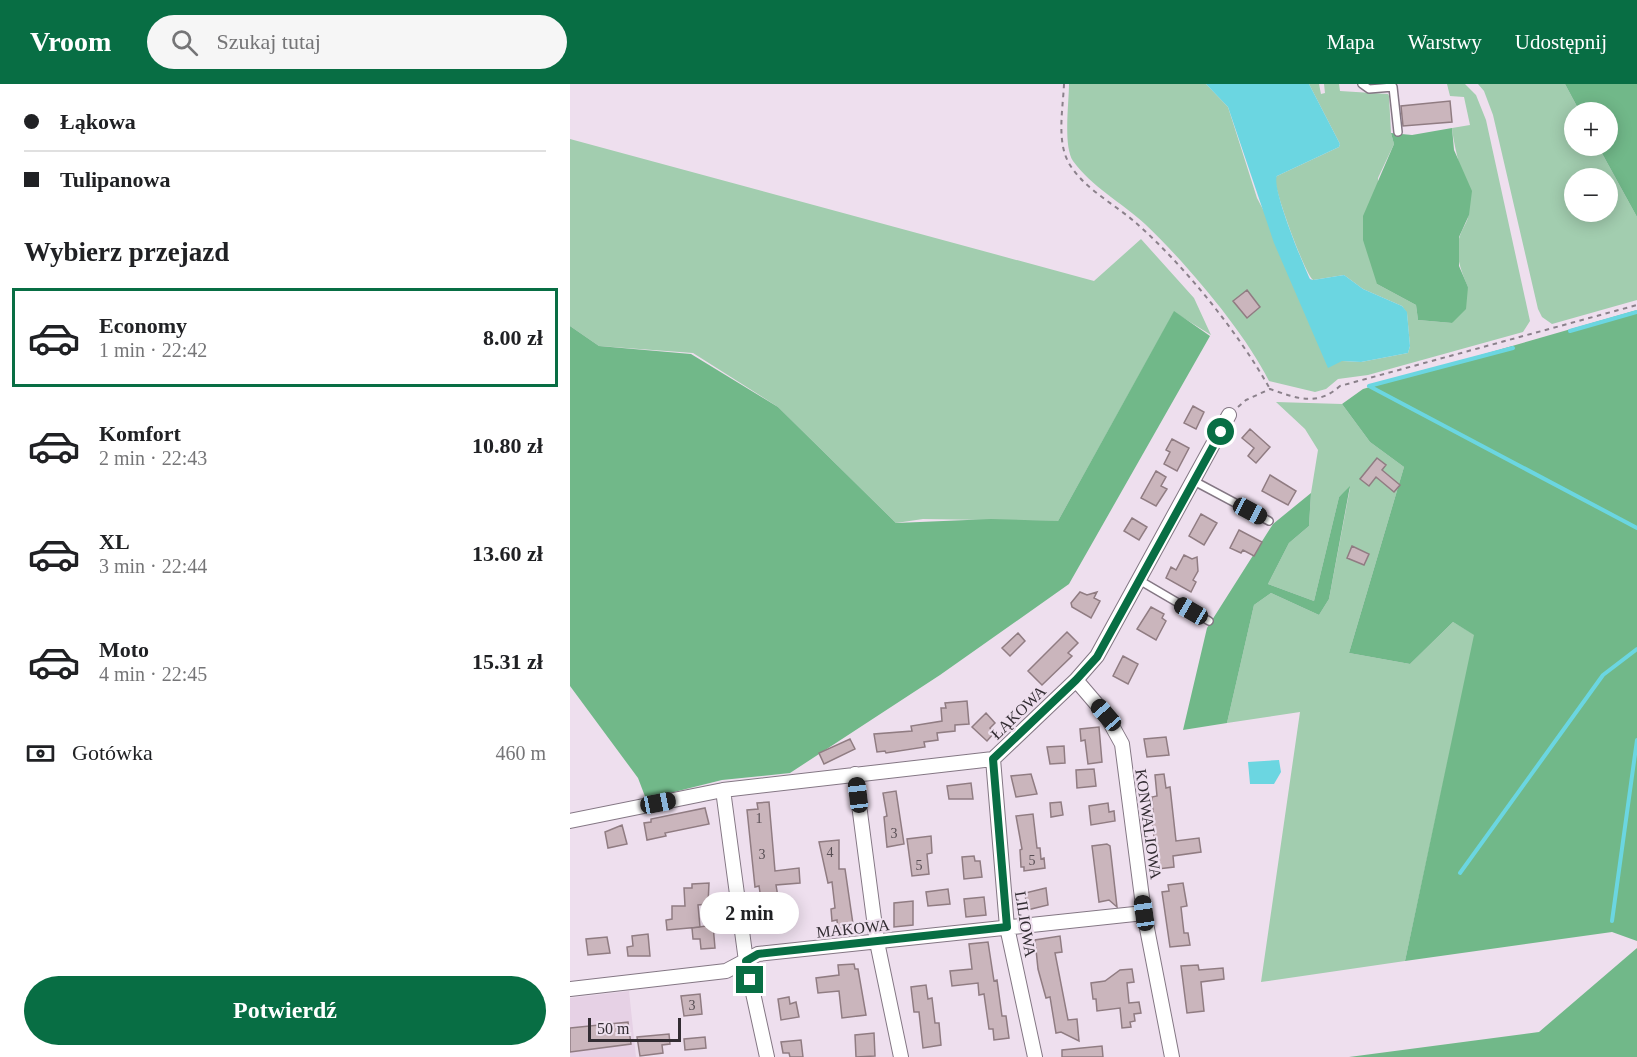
<!DOCTYPE html>
<html lang="pl">
<head>
<meta charset="utf-8">
<style>
  :root { --surface:#fff; --page:#f6f6f6; --text:#202124; --muted:#757577; --line:#e0e0e0; --accent:#086e44 }
  body { margin:0; font-family:Georgia,serif; background:var(--page); color:var(--text); height:100vh; display:flex; flex-direction:column; font-size:22px; white-space:nowrap }
  * { box-sizing:border-box; margin:0 }
  p { font-size:20px; color:var(--muted) }
  .icon { flex:none; width:33px; height:33px; fill:none; stroke:currentColor; stroke-width:2; stroke-linecap:round; stroke-linejoin:round }
  .map { position:relative; flex:1; overflow:hidden }
  .sheet { display:flex; flex-direction:column; background:var(--surface); width:570px }
  .sheet>* { flex:none }
  .guide { display:grid; align-content:center; height:132px; padding:0 24px; background:var(--surface) }
  .tools { position:absolute; left:994px; top:18px; display:grid; gap:12px }
  .tools a { display:grid; place-items:center; width:54px; height:54px; border-radius:50%; background:var(--surface); box-shadow:0 3px 15px #0003; font-size:30px }
  .scale { position:absolute; left:18px; bottom:15px; width:93px; box-sizing:border-box; padding-left:6px; border:3px solid #322c32; border-top:0; font-size:16px; line-height:21px; white-space:nowrap; color:#322c32; -webkit-text-stroke:4px #eedfee; paint-order:stroke }
  .end { position:absolute; width:27px; height:27px; margin:-14px; border:8px solid #086e44; background:#fff; box-shadow:0 0 0 3px #fff }
  .from { border-radius:50% }
  .bubble { position:absolute; height:42px; border-radius:21px; background:var(--surface); box-shadow:0 3px 15px #0003; font-size:20px; font-weight:600; line-height:42px; text-align:center }
  .car { position:absolute; width:18px; height:36px; margin:-18px -9px; border-radius:8px; box-shadow:0 0 4px 2px #0007; background:linear-gradient(#222 24%,#8ab4d8 0 40%,#222 0 76%,#8ab4d8 0 86%,#222 0) }
  .guide b { display:flex; align-items:center; gap:21px; height:57px; font-size:22px }
  .guide b+b { border-top:2px solid var(--line) }
  .guide i { width:15px; height:15px; background:var(--text) }
  ul { padding:0; list-style:none }
  li { display:flex; align-items:center; gap:18px; height:99px; margin:0 12px 9px; padding:0 12px; border:3px solid transparent; border-radius:0px }
  li div { flex:1 }
  li b { display:block; font-size:22px }
  li em { font-style:normal; font-weight:600 }
  li.current { border-color:var(--accent) }
  li>.icon { width:54px; height:54px; stroke-width:1.5 }
  h2 { padding:0 24px; font-size:27px; line-height:72px }
  .pay { display:flex; align-items:center; gap:15px; height:66px; padding:0 24px; font-size:22px }
  .pay p { margin-inline-start:auto }
  .cta { display:flex; gap:12px; margin-top:auto; padding:12px 24px }
  .cta a { flex:1; height:69px; border-radius:36px; background:var(--accent); color:#fff; font-size:24px; font-weight:600; line-height:69px; text-align:center }
  header { display:flex; align-items:center; gap:36px; box-sizing:border-box; height:84px; padding:0 30px; background:var(--accent); color:#fff }
  header strong { font-size:28px }
  nav { display:flex; gap:33px; margin-inline-start:auto; font-size:21px }
  .search { width:420px; height:54px; background:var(--page); display:flex; align-items:center; gap:15px; box-sizing:border-box; padding:0 21px; border-radius:33px; color:var(--muted); font-size:22px }
  main { display:flex; flex:1; min-height:0 }
  .map>svg:first-child { display:block }
</style>
</head>
<body>
<header>
<strong>Vroom</strong>
<div class="search"><svg class="icon" aria-label="search" viewBox="0 0 24 24"><circle cx="10" cy="10" r="6"/><path d="M15 15l6 6"/></svg>Szukaj tutaj</div>
<nav><a>Mapa</a><a>Warstwy</a><a>Udostępnij</a></nav>
</header>
<main>
<section class="sheet">
<div class="guide">
<b><i class="from"></i>Łąkowa</b>
<b><i></i>Tulipanowa</b>
</div>
<h2>Wybierz przejazd</h2>
<ul>
<li class="current"><svg class="icon" aria-label="car" viewBox="0 0 24 24"><path d="M5 17H2v-5l4-1 3-4h7l3 4 3 1v5h-3M9 17h6M6 11h13"/><circle cx="7" cy="17" r="2"/><circle cx="17" cy="17" r="2"/></svg><div><b>Economy</b><p>1 min · 22:42</p></div><em>8.00 zł</em></li>
<li><svg class="icon" aria-label="car" viewBox="0 0 24 24"><path d="M5 17H2v-5l4-1 3-4h7l3 4 3 1v5h-3M9 17h6M6 11h13"/><circle cx="7" cy="17" r="2"/><circle cx="17" cy="17" r="2"/></svg><div><b>Komfort</b><p>2 min · 22:43</p></div><em>10.80 zł</em></li>
<li><svg class="icon" aria-label="car" viewBox="0 0 24 24"><path d="M5 17H2v-5l4-1 3-4h7l3 4 3 1v5h-3M9 17h6M6 11h13"/><circle cx="7" cy="17" r="2"/><circle cx="17" cy="17" r="2"/></svg><div><b>XL</b><p>3 min · 22:44</p></div><em>13.60 zł</em></li>
<li><svg class="icon" aria-label="car" viewBox="0 0 24 24"><path d="M5 17H2v-5l4-1 3-4h7l3 4 3 1v5h-3M9 17h6M6 11h13"/><circle cx="7" cy="17" r="2"/><circle cx="17" cy="17" r="2"/></svg><div><b>Moto</b><p>4 min · 22:45</p></div><em>15.31 zł</em></li>
</ul>
<div class="pay"><svg class="icon" aria-label="cash" viewBox="0 0 24 24"><path d="M3 7h18v10H3z"/><circle cx="12" cy="12" r="2"/></svg>Gotówka<p>460 m</p></div>
<div class="cta"><a>Potwierdź</a></div>
</section>
<div class="map">
<svg width="1067" height="973" viewBox="0 0 1067 973">
  <rect width="100%" height="100%" fill="#eedfee"/>
  <path fill="#e6d1e5" d="M59,907L66,973H0V914Z"/>
  <path fill="#a2cdaf" fill-rule="evenodd" d="M499,0H636L658,23L687,114L772,277L791,278L838,269L840,262L837,229L832,222L793,205L774,191L743,196C735,190 705,108 705,95L707,92L769,63L770,60L739,0H749L751,10L755,9L754,0H769L770,7L818,10L819,12L821,49L824,60L808,94L807,200L846,221L848,236L882,239L898,203C891,187 883,167 891,149C894,142 899,135 899,127C896,99 885,72 882,44L900,41L894,13L880,12L877,0H895L906,11L916,36L960,237L953,248L798,291L768,295L756,305L745,308L699,297C674,247 616,179 575,140C552,119 521,102 503,77C493,62 499,18 499,0Z
    M908,0H995L1010,28H1005V62H1028L1067,133V216L982,240L972,233L968,225L923,31L914,7ZM1005,94H1038V128H1005Z
    M0,55L524,197L571,155L624,214L641,251L604,228L488,437L353,435L326,439L208,323L123,269L29,262L0,242Z
    M706,318L772,320L800,358L834,383L779,569L840,580L883,538L905,551L835,877L691,898L730,628L657,639L684,521L701,509L749,531L759,515L780,404L769,413L744,517L698,500L719,459L739,442L741,409L748,366L735,345Z"/>
  <path fill="#71b889" d="M995,0H1067V133L1028,62H1038V28H1010Z
    M882,44L884,66L902,107L899,131L889,153V182L898,203L896,225L882,239L848,236L846,221L807,200L793,156V132L824,60L821,49L842,51Z
    M1067,226V857L1042,848L835,877L904,551L883,538L840,580L779,569L834,383L800,358L772,320L793,305Z
    M604,227L640,252L499,500L370,591L220,689L152,696L76,715L68,694L0,602V242L29,262L121,270L208,323L326,439L421,435L488,437Z
    M780,402L759,515L749,531L701,509L684,521L657,639L613,646L637,544L703,440L741,409L739,442L719,459L698,500L744,517L769,413Z
    M1067,864V973H779L969,948Z"/>
  <path fill="#6bd6e1" d="M636,0H739L770,60L769,63L707,92C701,103 733,180 740,195L743,196L774,191L793,205L832,222L837,228L840,262L838,269L791,278L772,277L758,284L704,159L658,23Z
    M709,676L711,688L704,700H680L678,678Z"/>
  <g fill="none" stroke-linecap="round" stroke-linejoin="round">
    <path stroke="#6bd6e1" stroke-width="4" d="M1000,247L1067,228
      M799,302L1067,444
      M799,302L943,264
      M890,789L1033,591L1067,565
      M1042,837L1067,656"/>
  </g>
  <path fill="#cab5bc" stroke="#907c82" stroke-width="1.5" d="M880,17L882,38L833,42L831,22Z
    M677,206L690,223L677,234L663,217Z
    M623,322L634,328L626,345L614,339Z
    M680,345L700,363L686,379L678,372L684,364L672,354Z
    M602,355L619,364L607,387L594,380L600,368L596,366Z
    M807,374L816,381L812,386L830,401L824,408L806,393L799,402L790,395Z
    M586,387L596,393L591,402L597,405L586,422L571,414Z
    M700,391L726,407L718,421L692,407Z
    M631,430L647,439L634,461L619,452Z
    M562,434L577,443L569,456L554,447Z
    M669,446L692,458L684,472L673,466L671,469L660,464Z
    M782,462L799,470L794,481L777,474Z
    M614,471L622,475L627,473L628,487L623,496L626,498L621,508L596,494L601,483L606,486Z
    M510,508L517,511L527,508L524,514L530,517L521,534L502,523L501,519Z
    M581,523L594,530L592,534L596,537L586,556L567,545Z
    M497,548L508,559L498,569L502,572L472,601L458,587Z
    M448,549L455,557L440,572L432,564Z
    M553,572L568,580L558,600L543,592Z
    M397,617L399,640L385,641V647L367,649L368,656L354,658L355,663L316,669L315,667L307,668L304,650L342,647L341,642L372,637L371,624H376L375,619Z
    M416,629L425,639L420,644L424,649L417,657L402,643Z
    M529,643L532,678L518,680L515,656L511,657L510,645Z
    M596,653L599,671L577,673L574,655Z
    M280,655L285,665L254,680L249,669Z
    M494,662L495,679L480,680L477,663Z
    M524,685L526,702L507,704L506,686Z
    M461,690L467,710L446,713L441,692Z
    M594,690L596,704L600,703L606,757L629,754L631,768L603,772L604,783L588,785L581,728H583L582,713L587,712L585,691Z
    M401,699L403,715H379L377,702Z
    M326,707L334,760L317,763L314,733L317,732L313,709Z
    M199,718L205,787L229,784L230,799L206,801L208,813L194,817L191,815L189,802L185,803L177,726L188,725L187,719Z
    M491,718L493,731L481,733L480,719Z
    M538,719L539,728L544,727L545,737L521,741L519,722Z
    M135,724L139,740L95,749L96,752L77,756L74,739L81,738V735Z
    M463,730L467,764H470L471,775L474,774L475,784L454,787V783H451L450,766L452,765L446,732Z
    M52,741L57,760L38,764L35,748Z
    M361,752L362,769L357,770L359,790L342,792L337,755Z
    M269,756V785H275L284,847L268,850L267,836L262,837L261,825L265,824L262,798L258,799L249,758Z
    M537,760L540,762L547,823L539,816L529,818L522,762Z
    M404,772L405,777H410L412,793L394,795L392,773Z
    M139,799L138,820L128,821L130,843L97,846L96,836L102,835V822H115L114,804H122V800Z
    M613,799L617,822L611,823L614,849H618L620,861L600,863L592,808L599,807L598,801Z
    M476,804L478,821L457,826L455,809Z
    M378,805L380,820L358,822L356,808Z
    M414,813L416,831L396,833L394,815Z
    M343,817V841L324,843V819Z
    M143,841L145,864L131,865L130,855H123L122,844Z
    M78,850L80,872H58L57,863L63,862L62,852Z
    M490,852L492,868L485,869L498,936L507,935L509,957L491,948L486,949L480,913L476,914L468,885L465,856Z
    M37,853L40,869L18,871L16,855Z
    M418,858L424,897L427,896L432,932H436L439,954L424,956L423,945H419L414,910L409,911L408,899L382,902L380,887L402,885L399,860Z
    M284,880L285,885H288L296,931L272,934L269,907L248,909L246,894L269,891L268,881Z
    M628,881L629,886L653,884L654,895L631,898L634,927L617,929L611,882Z
    M562,885L564,898L557,899L559,919L569,918L571,929L564,930L565,937L560,938L561,943L552,944L550,924L527,927L526,915H523L521,899L535,897L550,886Z
    M356,901L358,915L362,914L365,939H369L371,961L353,964L349,928H344L341,903Z
    M130,910L132,930L114,932L111,912Z
    M219,913L220,920L226,918L229,933L211,936L208,915Z
    M58,938L61,960L0,968V944Z
    M304,949L305,972L286,973L285,951Z
    M99,950L100,960L92,961L93,969L70,972L67,953Z
    M135,953L136,964L115,966L114,955Z
    M231,956L233,973H220L219,969H213L211,958Z
    M532,962L533,973H492V966Z"/>
  <g fill="none" stroke-linecap="round" stroke-linejoin="round">
    <defs>
      <path id="lane" d="M792,0L799,5L823,3L828,48
        M624,397L699,437
        M569,496L639,537"/>
      <path id="street" d="M506,596L536,631L552,660L574,829L602,973
        M423,675L437,843L465,973
        M285,690L307,858L331,973
        M153,706L176,877L197,973
        M0,737L153,706L423,675L506,596L527,572L659,331
        M0,905L156,887L188,870L574,829"/>
    </defs>
    <use href="#lane" stroke="#847784" stroke-width="10"/>
    <use href="#street" stroke="#847784" stroke-width="16"/>
    <path stroke="#8b818b" stroke-width="2" stroke-dasharray="4.5 4.5" stroke-linecap="butt" d="M494,0C493,25 486,59 500,81C515,105 544,120 565,138C614,181 668,248 700,305
      M668,323L676,316L700,305C726,314 747,323 770,302L1067,221"/>
    <use href="#lane" stroke="#fff" stroke-width="7"/>
    <use href="#street" stroke="#fff" stroke-width="14"/>
  </g>
  <g fill="none" stroke-linecap="round" stroke-linejoin="round">
    <path stroke="#086e44" stroke-width="8" d="M180,896L176,877L188,870L437,843L423,675L506,596L527,573L651,348"/>
  </g>
  <g text-anchor="middle" stroke-width="4.5" stroke-linejoin="round" paint-order="stroke">
    <g font-size="14" fill="#584e54">
      <text x="189" y="739">1</text>
      <text x="324" y="754">3</text>
      <text x="260" y="773">4</text>
      <text x="192" y="775">3</text>
      <text x="462" y="781">5</text>
      <text x="349" y="786">5</text>
      <text x="122" y="926">3</text>
    </g>
    <g font-size="16" fill="#322c32" stroke="#eedfee">
      <text transform="translate(448 628) rotate(-44)" y="6">ŁĄKOWA</text>
      <text transform="translate(579 740) rotate(82)" y="6">KONWALIOWA</text>
      <text transform="translate(456 840) rotate(81)" y="6">LILIOWA</text>
      <text transform="translate(283 844) rotate(-6)" y="6">MAKOWA</text>
    </g>
  </g>
</svg>
<div class="tools">
<a>+</a>
<a>−</a>
</div>
<div class="scale">50 m</div>
<i class="end from" style="left:651px;top:348px"></i>
<i class="end" style="left:180px;top:896px"></i>
<div class="bubble" style="left:130px;top:808px;width:99px">2 min</div>
<i class="car" style="left:680px;top:427px;rotate:118deg"></i>
<i class="car" style="left:621px;top:527px;rotate:300deg"></i>
<i class="car" style="left:536px;top:631px;rotate:319deg"></i>
<i class="car" style="left:288px;top:711px;rotate:353deg"></i>
<i class="car" style="left:88px;top:719px;rotate:79deg"></i>
<i class="car" style="left:574px;top:829px;rotate:352deg"></i>
</div>
</main>
</body>
</html>
